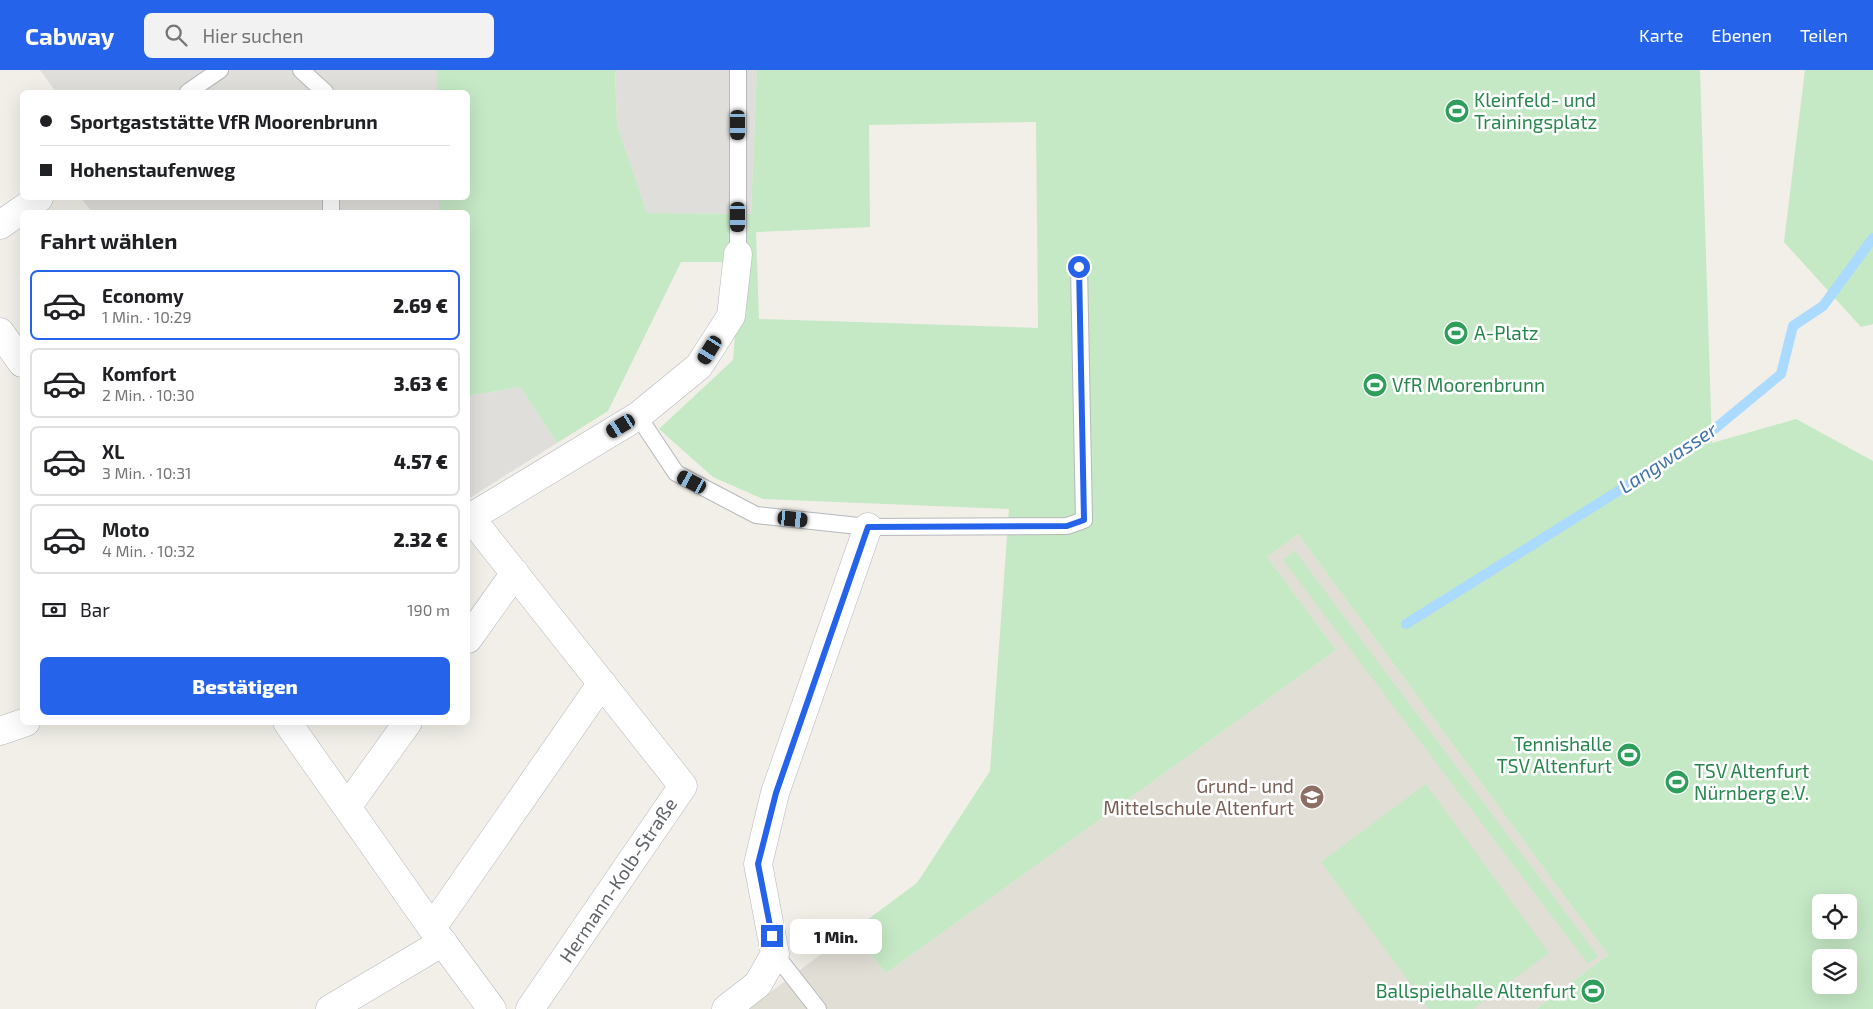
<!DOCTYPE html>
<html lang="de">
<head>
<meta charset="utf-8">
<style>
  :root { --surface:#fff; --page:#f2f2f2; --text:#202124; --muted:#757577; --line:#e0e0e0; --accent:#2563eb }
  body { margin:0; font-family:"Exo 2",sans-serif; background:var(--page); color:var(--text); height:100vh; display:flex; flex-direction:column; font-size:19px; white-space:nowrap }
  * { box-sizing:border-box; margin:0 }
  p { font-size:16px; color:var(--muted) }
  .icon { flex:none; width:28px; height:28px; fill:none; stroke:currentColor; stroke-width:2; stroke-linecap:round; stroke-linejoin:round }
  .map { position:relative; flex:1; overflow:hidden }
  .panel { position:absolute; left:20px; top:140px; width:450px; height:515px; display:flex; flex-direction:column; background:var(--surface); border-radius:8px; box-shadow:0 5px 20px #0002 }
  .panel>* { flex:none }
  .banner { position:absolute; left:20px; top:20px; width:450px; height:110px; border-radius:8px; box-shadow:0 5px 20px #0002; display:grid; align-content:center; height:110px; padding:0 20px; background:var(--surface) }
  .controls { position:absolute; left:1812px; top:824px; display:grid; gap:10px }
  .controls a { display:grid; place-items:center; width:45px; height:45px; border-radius:8px; background:var(--surface); box-shadow:0 5px 20px #0002; font-size:25px }
  .end { position:absolute; width:22px; height:22px; margin:-11px; border:6px solid #2563eb; background:#fff; box-shadow:0 0 0 2px #fff }
  .from { border-radius:50% }
  .bubble { position:absolute; height:35px; border-radius:8px; background:var(--surface); box-shadow:0 5px 20px #0002; font-size:16px; font-weight:800; line-height:35px; text-align:center }
  .car { position:absolute; width:15px; height:30px; margin:-15px -8px; border-radius:6px; box-shadow:0 0 4px 1px #0007; background:linear-gradient(#222 24%,#8ab4d8 0 40%,#222 0 76%,#8ab4d8 0 86%,#222 0) }
  .banner b { display:flex; align-items:center; gap:18px; height:48px; font-size:19px }
  .banner b+b { border-top:1px solid var(--line) }
  .banner i { width:12px; height:12px; background:var(--text) }
  ul { padding:0; list-style:none }
  li { display:flex; align-items:center; gap:15px; height:70px; margin:0 10px 8px; padding:0 10px; border:2px solid var(--line); border-radius:8px }
  li div { flex:1 }
  li b { display:block; font-size:19px }
  li em { font-style:normal; font-weight:800 }
  li.selected { border-color:var(--accent) }
  li>.icon { width:45px; height:45px; stroke-width:1.5 }
  h2 { padding:0 20px; font-size:22px; line-height:60px }
  .pay { display:flex; align-items:center; gap:12px; height:55px; padding:0 20px; font-size:19px }
  .pay p { margin-inline-start:auto }
  .button { display:flex; gap:10px; margin-top:auto; padding:10px 20px }
  .button a { flex:1; height:58px; border-radius:8px; background:var(--accent); color:#fff; font-size:20px; font-weight:800; line-height:58px; text-align:center }
  header { display:flex; align-items:center; gap:30px; box-sizing:border-box; height:70px; padding:0 25px; background:var(--accent); color:#fff }
  header strong { font-size:24px }
  nav { display:flex; gap:28px; margin-inline-start:auto; font-size:18px }
  .search { width:350px; height:45px; background:var(--page); display:flex; align-items:center; gap:12px; box-sizing:border-box; padding:0 18px; border-radius:8px; color:var(--muted); font-size:19px }
  .map>svg:first-child { display:block }
</style>
</head>
<body>
<header>
<strong>Cabway</strong>
<div class="search"><svg class="icon" aria-label="search" viewBox="0 0 24 24"><circle cx="10" cy="10" r="6"/><path d="M15 15l6 6"/></svg>Hier suchen</div>
<nav><a>Karte</a><a>Ebenen</a><a>Teilen</a></nav>
</header>
<div class="map">
<svg width="1873" height="939" viewBox="0 0 1873 939">
  <rect width="100%" height="100%" fill="#f1efe8"/>
  <path fill="#e0deda" d="M40,0H437V22H56Z
    M615,0H757L751,144L647,143L617,55Z
    M81,128H439V142H92Z
    M520,317L557,373L468,429V326Z"/>
  <path fill="#e1ded6" d="M1298,464L1608,885L1536,939H748L852,861L886,903L1336,580L1267,487Z"/>
  <path fill="#c5e8c5" fill-rule="evenodd" d="M437,0H615L617,55L647,143L751,144L757,0H1700L1712,373L1796,349L1873,391V939H1536L1608,885L1298,464L1267,487L1336,580L886,903L852,861L917,813L990,701L1009,439L763,429L713,407L659,359L733,290L741,192H681L608,341L557,373L520,317L468,326V142H439V128H468V22H437ZM1036,52L1038,258L759,249L756,162L870,157L869,55ZM1821,832H1849V860H1821ZM1821,888H1849V915H1821Z
    M1805,0H1873V254L1861,257L1784,172Z
    M1295,481L1598,886L1588,894L1283,490Z
    M1426,714L1549,883L1473,939H1429L1321,792Z"/>
  <g fill="none" stroke-linecap="round" stroke-linejoin="round">
    <path stroke="#aadaff" stroke-width="10" d="M1406,554L1706,366L1781,304L1793,256L1823,236L1873,168"/>
    <defs>
      <path id="service" d="M301,0L325,22
        M738,0V184
        M188,22L220,0
        M331,142V128
        M638,346L676,403L756,445L868,457L1067,456L1084,450L1079,197
        M775,884L818,939"/>
      <path id="minor" d="M0,155L39,128
        M0,262L22,293
        M470,447L683,716L530,939
        M468,449L638,346L699,296L731,246L738,184
        M468,569L515,503
        M287,652L432,858L492,939
        M0,661L26,652
        M347,737L408,652
        M432,858L602,613
        M330,939L443,872
        M726,939L758,914L775,884L758,794L775,723L868,457"/>
    </defs>
    <use href="#service" stroke="#b5b8bc" stroke-width="18"/>
    <use href="#minor" stroke="#b5b8bc" stroke-width="29"/>
    <use href="#service" stroke="#fff" stroke-width="16"/>
    <use href="#minor" stroke="#fff" stroke-width="28"/>
  </g>
  <g fill="none" stroke-linecap="round" stroke-linejoin="round">
    <path stroke="#2563eb" stroke-width="6" d="M772,866L758,794L776,723L868,457L1067,456L1084,450L1079,197"/>
  </g>
  <defs>
    <symbol id="stadium-disc" viewBox="-11 -11 22 22"><circle r="9.5" fill="#2e9e5b" stroke="#fff"/><path d="M0-5a6.5 5 0 1 0 0 10a6.5 5 0 1 0 0-10ZM-3.5-1.8h7v3.6h-7Z" fill="#fff"/></symbol>
    <symbol id="school-disc" viewBox="-11 -11 22 22"><circle r="9.5" fill="#8d6e63" stroke="#fff"/><path d="M0-5L7-2L0 1L-7-2ZM-4 1L0 2.5L4 1V4Q0 6-4 4Z" fill="#fff"/></symbol>
  </defs>
  <g fill-rule="evenodd">
    <use href="#stadium-disc" x="1443" y="27" width="28" height="28"/>
    <use href="#stadium-disc" x="1442" y="249" width="28" height="28"/>
    <use href="#stadium-disc" x="1361" y="301" width="28" height="28"/>
    <use href="#stadium-disc" x="1615" y="671" width="28" height="28"/>
    <use href="#stadium-disc" x="1663" y="698" width="28" height="28"/>
    <use href="#school-disc" x="1298" y="713" width="28" height="28"/>
    <use href="#stadium-disc" x="1579" y="907" width="28" height="28"/>
  </g>
  <g text-anchor="middle" stroke-width="5" stroke-linejoin="round" paint-order="stroke">
    <g font-size="19" fill="#27864d" stroke="#fff" text-anchor="start">
      <text x="1474" y="37">Kleinfeld- und<tspan x="1474" dy="22">Trainingsplatz</tspan></text>
      <text x="1474" y="270">A-Platz</text>
      <text x="1392" y="322">VfR Moorenbrunn</text>
      <text x="1612" y="681" text-anchor="end">Tennishalle<tspan x="1612" dy="22">TSV Altenfurt</tspan></text>
      <text x="1694" y="708">TSV Altenfurt<tspan x="1694" dy="22">Nürnberg e.V.</tspan></text>
      <text x="1576" y="928" text-anchor="end">Ballspielhalle Altenfurt</text>
    </g>
    <g font-size="19" fill="#785e54" stroke="#fff" text-anchor="end">
      <text x="1294" y="723">Grund- und<tspan x="1294" dy="22">Mittelschule Altenfurt</tspan></text>
    </g>
    <g font-size="19" fill="#5f6368" stroke="#fff">
      <text transform="translate(618 810) rotate(-56)" y="7">Hermann-Kolb-Straße</text>
    </g>
    <g font-size="20" font-style="italic" fill="#4174aa" stroke="#fff">
      <text transform="translate(1668 388) rotate(-33)" y="7">Langwasser</text>
    </g>
  </g>
</svg>
<div class="controls">
<a><svg class="icon" aria-label="locate" viewBox="0 0 24 24"><circle cx="12" cy="12" r="6"/><path d="M12 2v4M12 18v4M2 12h4M18 12h4"/></svg></a>
<a><svg class="icon" aria-label="layers" viewBox="0 0 24 24"><path d="M12 4l9 5-9 5-9-5zM3 14l9 5 9-5"/></svg></a>
</div>
<i class="end from" style="left:1079px;top:197px"></i>
<i class="end" style="left:772px;top:866px"></i>
<div class="bubble" style="left:790px;top:849px;width:92px">1 Min.</div>
<i class="car" style="left:738px;top:55px;rotate:180deg"></i>
<i class="car" style="left:738px;top:147px;rotate:180deg"></i>
<i class="car" style="left:710px;top:280px;rotate:212deg"></i>
<i class="car" style="left:621px;top:356px;rotate:239deg"></i>
<i class="car" style="left:692px;top:412px;rotate:298deg"></i>
<i class="car" style="left:793px;top:449px;rotate:96deg"></i>
<div class="banner">
<b><i class="from"></i>Sportgaststätte VfR Moorenbrunn</b>
<b><i></i>Hohenstaufenweg</b>
</div>
<section class="panel">
<h2>Fahrt wählen</h2>
<ul>
<li class="selected"><svg class="icon" aria-label="car" viewBox="0 0 24 24"><path d="M5 17H2v-5l4-1 3-4h7l3 4 3 1v5h-3M9 17h6M6 11h13"/><circle cx="7" cy="17" r="2"/><circle cx="17" cy="17" r="2"/></svg><div><b>Economy</b><p>1 Min. · 10:29</p></div><em>2.69 €</em></li>
<li><svg class="icon" aria-label="car" viewBox="0 0 24 24"><path d="M5 17H2v-5l4-1 3-4h7l3 4 3 1v5h-3M9 17h6M6 11h13"/><circle cx="7" cy="17" r="2"/><circle cx="17" cy="17" r="2"/></svg><div><b>Komfort</b><p>2 Min. · 10:30</p></div><em>3.63 €</em></li>
<li><svg class="icon" aria-label="car" viewBox="0 0 24 24"><path d="M5 17H2v-5l4-1 3-4h7l3 4 3 1v5h-3M9 17h6M6 11h13"/><circle cx="7" cy="17" r="2"/><circle cx="17" cy="17" r="2"/></svg><div><b>XL</b><p>3 Min. · 10:31</p></div><em>4.57 €</em></li>
<li><svg class="icon" aria-label="car" viewBox="0 0 24 24"><path d="M5 17H2v-5l4-1 3-4h7l3 4 3 1v5h-3M9 17h6M6 11h13"/><circle cx="7" cy="17" r="2"/><circle cx="17" cy="17" r="2"/></svg><div><b>Moto</b><p>4 Min. · 10:32</p></div><em>2.32 €</em></li>
</ul>
<div class="pay"><svg class="icon" aria-label="cash" viewBox="0 0 24 24"><path d="M3 7h18v10H3z"/><circle cx="12" cy="12" r="2"/></svg>Bar<p>190 m</p></div>
<div class="button"><a>Bestätigen</a></div>
</section>
</div>
</body>
</html>
